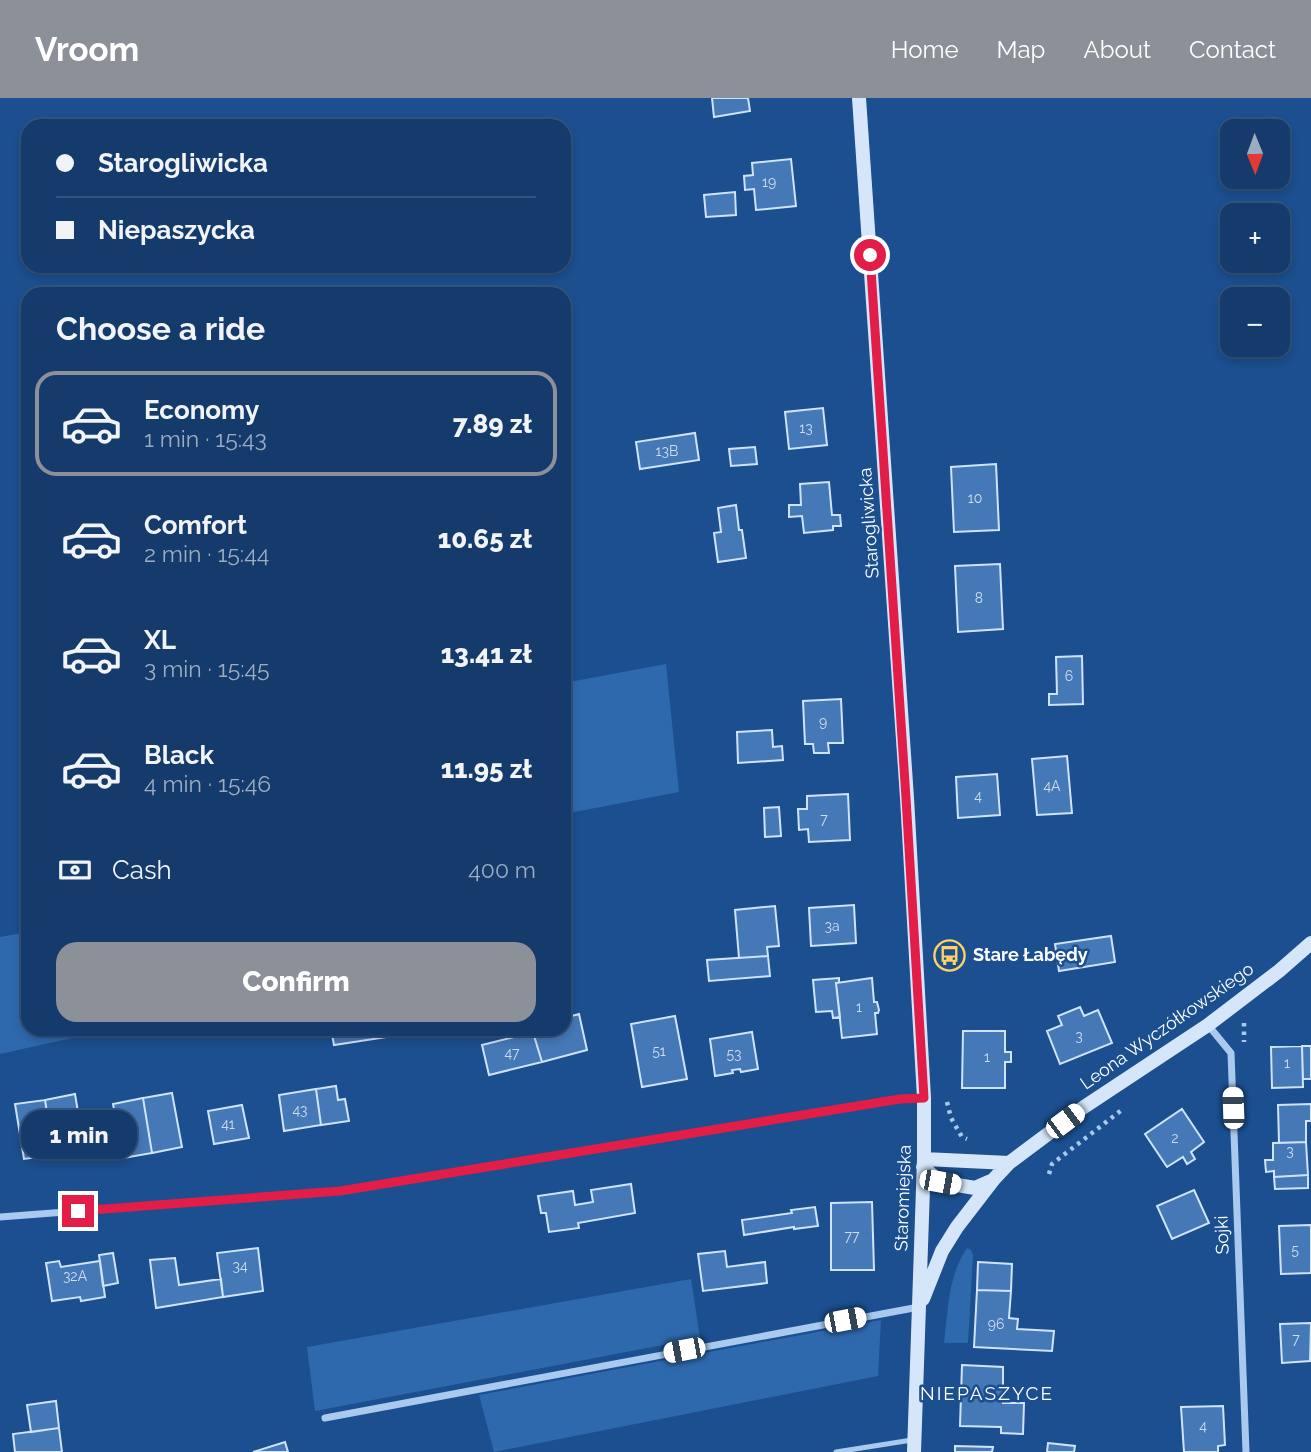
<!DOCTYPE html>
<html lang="en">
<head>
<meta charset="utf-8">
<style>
  :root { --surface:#143b6b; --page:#1d4271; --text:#f1f3f6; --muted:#9dadc1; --line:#33557e; --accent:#8c9099 }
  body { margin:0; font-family:Raleway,sans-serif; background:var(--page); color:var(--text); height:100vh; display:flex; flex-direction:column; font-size:26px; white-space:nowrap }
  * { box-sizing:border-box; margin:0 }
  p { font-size:23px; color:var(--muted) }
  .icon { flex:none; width:38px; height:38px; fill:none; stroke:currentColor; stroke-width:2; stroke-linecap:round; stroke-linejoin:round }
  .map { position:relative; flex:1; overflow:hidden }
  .drawer { position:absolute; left:21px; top:189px; width:550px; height:749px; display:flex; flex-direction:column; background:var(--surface); border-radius:21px; box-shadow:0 4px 10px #0003,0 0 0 2px var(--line) }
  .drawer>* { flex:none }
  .banner { position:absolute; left:21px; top:21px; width:550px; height:154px; border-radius:21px; box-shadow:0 4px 10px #0003,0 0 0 2px var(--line); display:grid; align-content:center; height:154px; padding:0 35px; background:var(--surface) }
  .needle { width:46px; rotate:179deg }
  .tools { position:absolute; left:1220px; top:21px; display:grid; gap:14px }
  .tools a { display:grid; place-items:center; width:70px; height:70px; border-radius:14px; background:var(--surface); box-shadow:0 4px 10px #0003,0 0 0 2px var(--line); font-size:35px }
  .end { position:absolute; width:32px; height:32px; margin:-16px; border:9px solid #e11d48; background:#fff; box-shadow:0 0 0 4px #fff }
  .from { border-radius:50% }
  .bubble { position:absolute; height:49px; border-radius:21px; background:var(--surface); box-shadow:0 4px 10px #0003,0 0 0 2px var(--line); font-size:23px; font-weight:800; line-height:49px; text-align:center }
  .car { position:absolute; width:21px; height:42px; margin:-21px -10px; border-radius:9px; box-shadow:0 0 5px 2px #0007; background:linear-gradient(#fff 24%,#345 0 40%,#fff 0 76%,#345 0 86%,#fff 0) }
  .banner b { display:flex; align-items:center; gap:24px; height:66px; font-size:26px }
  .banner b+b { border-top:2px solid var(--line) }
  .banner i { width:18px; height:18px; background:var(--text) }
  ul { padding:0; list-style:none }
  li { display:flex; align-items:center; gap:21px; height:105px; margin:0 14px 10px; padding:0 21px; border:4px solid transparent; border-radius:21px }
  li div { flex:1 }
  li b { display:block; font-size:26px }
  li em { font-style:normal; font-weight:800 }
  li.selected { border-color:var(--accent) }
  li>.icon { width:63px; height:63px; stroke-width:1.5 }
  h2 { padding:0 35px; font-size:32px; line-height:84px }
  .pay { display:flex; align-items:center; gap:18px; height:77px; padding:0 35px; font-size:26px }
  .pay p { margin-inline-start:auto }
  .cta { display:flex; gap:14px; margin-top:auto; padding:14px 35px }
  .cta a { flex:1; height:80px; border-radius:21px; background:var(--accent); color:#fff; font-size:28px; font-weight:800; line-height:80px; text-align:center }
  header { display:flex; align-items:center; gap:42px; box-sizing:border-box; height:98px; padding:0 35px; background:var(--accent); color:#fff }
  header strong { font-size:33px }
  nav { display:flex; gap:38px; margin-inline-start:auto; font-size:24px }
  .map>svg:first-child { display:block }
</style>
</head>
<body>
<header>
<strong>Vroom</strong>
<nav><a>Home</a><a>Map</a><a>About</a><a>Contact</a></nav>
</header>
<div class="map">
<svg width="1311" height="1354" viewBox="0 0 1311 1354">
  <rect width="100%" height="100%" fill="#1b4f8f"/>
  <path fill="#2e69ad" d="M666,566L679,694L564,716V585Z
    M28,834V931H113L0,956V839Z
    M967,1150L971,1152L973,1157L968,1245H944C948,1212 948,1178 967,1150Z
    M691,1181L700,1240L315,1313L307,1249Z
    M881,1222L878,1278L494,1354L479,1297Z"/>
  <path fill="#4478b7" stroke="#cfe3fa" stroke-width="2" d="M712,0H748L750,13L714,19Z
    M791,61L796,108L756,112L754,91L745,92L744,78L753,77L752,65Z
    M735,94L736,117L706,119L704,97Z
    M823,310L827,347L789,351L785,314Z
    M695,335L699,362L640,371L636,344Z
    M755,349L757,366L731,368L729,351Z
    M996,366L999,432L954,434L951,369Z
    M829,384L832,417H840L841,428H833V432L804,435L802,418L789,419V407H801L800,386Z
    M736,407L739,432H742L746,460L718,464L714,435L721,434L718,410Z
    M1000,466L1003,531L958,534L955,468Z
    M1082,558L1083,606L1049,607V596H1057L1056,559Z
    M841,601L843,645H828L829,655H814L813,646H805L803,603Z
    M772,632L773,649L782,648L783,662L738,665L737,634Z
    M1067,658L1072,715L1037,717L1032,661Z
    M997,676L1000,717L958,720L956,679Z
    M848,696L850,742L809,744L808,731L799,732L798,711H807V698Z
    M779,709L781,738L765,739L764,710Z
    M854,807L856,845L811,848L809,810Z
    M775,808L779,848L767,849L768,858L739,860L735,812Z
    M1111,838L1115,864L1059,873L1055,846Z
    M768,858L770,878L709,883L707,862Z
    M839,880V885H836L840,919L833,920L832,913L816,914L813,882Z
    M872,880L874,904H877L879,912L878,915H875L877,936L842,940L836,885Z
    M1080,909L1084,918L1098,912L1112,945L1060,966L1047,933L1062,927L1058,918Z
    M579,916L587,952L542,964L532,931H564V920Z
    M675,918L687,981L642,989L631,926Z
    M331,931H385L387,939L334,947Z
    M453,931H469L470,935L453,937Z
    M520,931H532L542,964L489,977L482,947L518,938L516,932Z
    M963,933H1005V954H1011V964H1005V990H962Z
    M752,934L758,971L741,974L740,971L732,972L733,975L715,978L710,941Z
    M1302,948H1311V981H1303Z
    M1302,948L1303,989L1272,990L1271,949Z
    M336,988L338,1002L345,1001L349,1023L321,1027L316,991Z
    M316,991L321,1027L284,1033L279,997Z
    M172,995L182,1049L152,1055L143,1000Z
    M75,996L84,1051L54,1057L45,1002Z
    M143,1000L152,1055L123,1060L113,1006Z
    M45,1002L54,1057L24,1061L15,1006Z
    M1311,1006V1023H1306V1044L1279,1045L1278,1007Z
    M242,1007L249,1040L214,1046L208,1013Z
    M1182,1011L1204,1044L1191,1054L1195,1061L1187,1066L1183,1059L1167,1069L1145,1036Z
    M1306,1044L1308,1077L1274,1079V1073L1266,1074L1265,1062H1273V1045Z
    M1308,1077V1090L1275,1091L1274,1079Z
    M631,1086L635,1115L578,1125L579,1130L549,1134L546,1115H541L538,1098L573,1093L575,1107L593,1104L591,1092Z
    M1194,1092L1209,1125L1172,1141L1157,1108Z
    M872,1104L874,1172H831V1105Z
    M815,1109L818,1128L794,1131V1129L744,1137L742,1122L792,1115L791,1112Z
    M1311,1127V1175L1281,1176L1279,1128Z
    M258,1150L263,1193L223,1199L217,1155Z
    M725,1153L727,1169L765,1164L767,1185L703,1193L698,1156Z
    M113,1155L118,1185L103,1188L99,1157Z
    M175,1160L179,1187L221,1181L223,1199L156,1210L150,1162Z
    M59,1163L61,1169L100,1163L105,1199L81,1203L80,1199L52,1203L46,1165Z
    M978,1164L1012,1166L1011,1193L977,1192Z
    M977,1192L1011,1193L1009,1220L1018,1221L1017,1231L1054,1233L1052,1253L974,1249Z
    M1311,1225L1310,1263L1282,1265L1280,1226Z
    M962,1267L1003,1269V1305H1024L1023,1336L1001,1335V1329L960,1328Z
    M56,1303L59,1330L31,1334L27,1307Z
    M1223,1308L1225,1347L1218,1348V1354H1184L1181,1309Z
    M59,1330L62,1354H15L13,1336Z
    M285,1344L288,1354H253Z
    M1048,1345L1075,1348L1074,1354H1047Z
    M955,1348L993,1349L992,1354H955Z"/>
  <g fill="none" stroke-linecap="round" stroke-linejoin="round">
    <path stroke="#a9c9ee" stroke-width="4.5" stroke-dasharray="3.5 5" stroke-linecap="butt" d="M1244,925V944
      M947,1004L951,1020L962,1039L967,1041
      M1049,1076L1052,1066L1123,1011"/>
    <path stroke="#a9c9ee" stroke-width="5" d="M836,1354L912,1342"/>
    <path stroke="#a9c9ee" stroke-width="7" d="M1208,927L1231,955L1246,1354
      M0,1119L340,1093L900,1001L924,1000
      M325,1320L919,1209"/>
    <path stroke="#d6e6fa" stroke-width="14" d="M859,0L907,700L924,1000V1061L914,1354
      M924,1061L1009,1065
      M923,1069L940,1084L975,1090L991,1083
      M923,1201L942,1153L957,1129L994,1081L1009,1065L1084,1009L1208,927L1279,873L1311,845"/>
  </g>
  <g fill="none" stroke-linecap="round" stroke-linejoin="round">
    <path stroke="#e11d48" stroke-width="9" d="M78,1113L340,1093L900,1001L924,1000L906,700L870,157"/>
  </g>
  <defs>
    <symbol id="bus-ring" viewBox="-11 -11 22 22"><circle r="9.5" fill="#1b4f8f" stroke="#ffd166" stroke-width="1.5"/><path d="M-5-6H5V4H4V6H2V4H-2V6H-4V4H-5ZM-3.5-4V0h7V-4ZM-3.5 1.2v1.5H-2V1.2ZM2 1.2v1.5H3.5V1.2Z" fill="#ffd166"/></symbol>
  </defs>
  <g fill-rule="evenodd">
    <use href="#bus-ring" x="932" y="840" width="35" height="35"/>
  </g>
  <g text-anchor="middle" stroke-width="5" stroke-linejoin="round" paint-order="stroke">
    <g font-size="14" fill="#d0dded">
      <text x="769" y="89">19</text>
      <text x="806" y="335">13</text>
      <text x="667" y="358">13B</text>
      <text x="975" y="405">10</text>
      <text x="979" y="505">8</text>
      <text x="1069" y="583">6</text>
      <text x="823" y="629">9</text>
      <text x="1052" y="693">4A</text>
      <text x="978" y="703">4</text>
      <text x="824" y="726">7</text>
      <text x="832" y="833">3a</text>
      <text x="859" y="914">1</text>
      <text x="1079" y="943">3</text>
      <text x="659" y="958">51</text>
      <text x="512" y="960">47</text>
      <text x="734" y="961">53</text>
      <text x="987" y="964">1</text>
      <text x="1287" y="970">1</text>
      <text x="300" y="1017">43</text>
      <text x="228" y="1031">41</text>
      <text x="1175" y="1045">2</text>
      <text x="1290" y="1058">3</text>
      <text x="852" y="1143">77</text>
      <text x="1295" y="1157">5</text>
      <text x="240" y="1173">34</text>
      <text x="75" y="1183">32A</text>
      <text x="996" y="1231">96</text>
      <text x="1296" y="1246">7</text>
      <text x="1203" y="1333">4</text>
    </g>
    <g font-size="18" fill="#fff" stroke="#1b4f8f">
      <text transform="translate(869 425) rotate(-94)" y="6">Starogliwicka</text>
      <text transform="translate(1167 928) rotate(-35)" y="6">Leona Wyczółkowskiego</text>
      <text transform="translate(903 1100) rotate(-88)" y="6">Staromiejska</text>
      <text transform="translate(1222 1137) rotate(-92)" y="6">Sojki</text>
    </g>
    <g font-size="18" font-weight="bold" fill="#fff" stroke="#1b4f8f" text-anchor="start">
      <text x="973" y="863">Stare Łabędy</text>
    </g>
    <g font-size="19" letter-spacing="2" fill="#fff" stroke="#1b4f8f">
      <text x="987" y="1302">NIEPASZYCE</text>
    </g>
  </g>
</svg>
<div class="tools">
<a><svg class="needle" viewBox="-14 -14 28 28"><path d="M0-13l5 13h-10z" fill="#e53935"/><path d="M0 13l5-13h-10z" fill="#9dadc1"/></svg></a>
<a>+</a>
<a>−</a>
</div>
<i class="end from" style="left:870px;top:157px"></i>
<i class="end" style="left:78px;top:1113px"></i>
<div class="bubble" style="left:21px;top:1012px;width:116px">1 min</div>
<i class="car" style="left:1233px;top:1010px;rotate:358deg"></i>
<i class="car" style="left:1065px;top:1023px;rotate:53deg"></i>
<i class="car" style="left:940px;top:1084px;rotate:100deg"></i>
<i class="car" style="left:845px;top:1222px;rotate:79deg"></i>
<i class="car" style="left:684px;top:1252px;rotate:259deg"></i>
<div class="banner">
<b><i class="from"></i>Starogliwicka</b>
<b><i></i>Niepaszycka</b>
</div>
<section class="drawer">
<h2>Choose a ride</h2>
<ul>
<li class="selected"><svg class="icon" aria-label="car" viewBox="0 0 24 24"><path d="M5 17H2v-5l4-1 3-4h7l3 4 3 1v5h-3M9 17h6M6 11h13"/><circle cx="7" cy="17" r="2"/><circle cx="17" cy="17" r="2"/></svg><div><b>Economy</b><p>1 min · 15:43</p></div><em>7.89 zł</em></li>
<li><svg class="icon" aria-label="car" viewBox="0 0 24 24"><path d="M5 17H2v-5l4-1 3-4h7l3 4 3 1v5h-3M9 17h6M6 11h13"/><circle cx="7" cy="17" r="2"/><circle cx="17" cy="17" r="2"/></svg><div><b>Comfort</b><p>2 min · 15:44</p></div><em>10.65 zł</em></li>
<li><svg class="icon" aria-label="car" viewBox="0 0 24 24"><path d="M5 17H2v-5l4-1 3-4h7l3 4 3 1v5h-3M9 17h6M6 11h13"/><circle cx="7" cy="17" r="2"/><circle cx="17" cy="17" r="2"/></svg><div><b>XL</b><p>3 min · 15:45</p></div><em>13.41 zł</em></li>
<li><svg class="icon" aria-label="car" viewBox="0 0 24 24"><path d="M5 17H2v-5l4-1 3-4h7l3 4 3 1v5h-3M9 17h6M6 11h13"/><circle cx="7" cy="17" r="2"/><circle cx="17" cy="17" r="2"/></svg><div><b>Black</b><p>4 min · 15:46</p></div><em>11.95 zł</em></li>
</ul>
<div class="pay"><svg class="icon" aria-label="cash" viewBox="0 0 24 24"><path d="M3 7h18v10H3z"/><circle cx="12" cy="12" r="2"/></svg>Cash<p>400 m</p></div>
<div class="cta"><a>Confirm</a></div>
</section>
</div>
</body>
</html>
